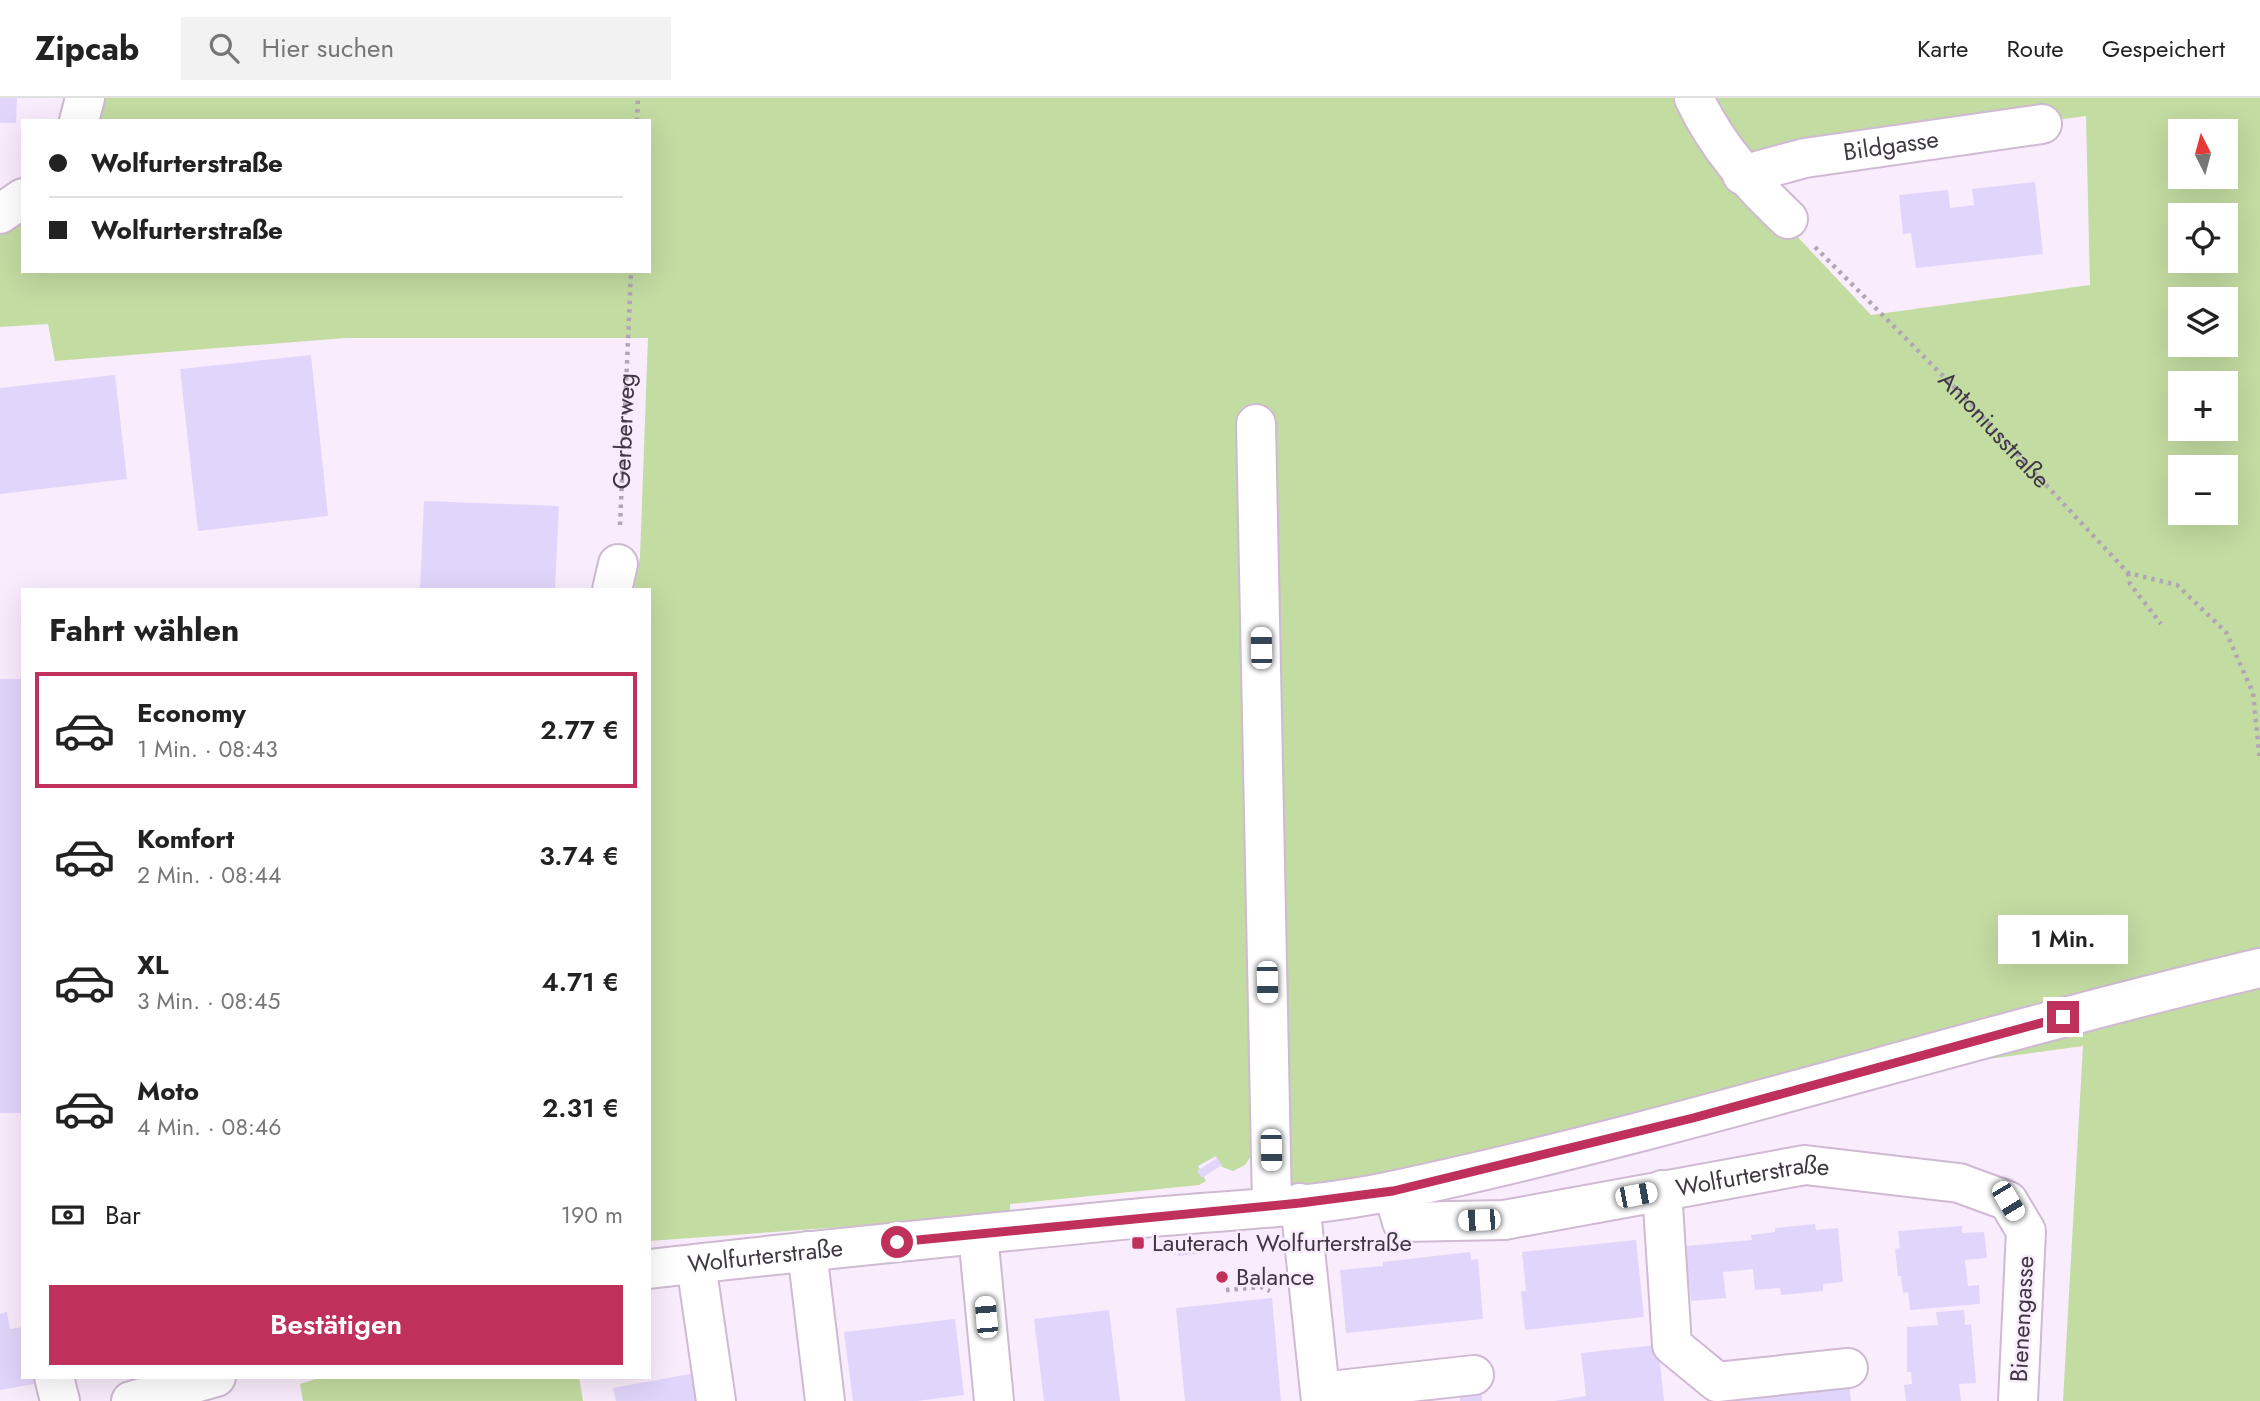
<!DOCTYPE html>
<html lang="de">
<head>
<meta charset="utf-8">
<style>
  :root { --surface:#fff; --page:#f2f2f2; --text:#222; --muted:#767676; --line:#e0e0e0; --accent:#bf315b }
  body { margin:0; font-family:Jost,sans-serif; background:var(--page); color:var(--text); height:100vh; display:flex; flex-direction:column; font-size:26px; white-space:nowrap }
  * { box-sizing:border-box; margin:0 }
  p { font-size:23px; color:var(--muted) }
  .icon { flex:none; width:38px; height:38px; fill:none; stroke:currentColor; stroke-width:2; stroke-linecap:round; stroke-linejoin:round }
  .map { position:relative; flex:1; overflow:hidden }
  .drawer { position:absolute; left:21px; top:490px; width:630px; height:791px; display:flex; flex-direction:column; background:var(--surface); border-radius:0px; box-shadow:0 7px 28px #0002 }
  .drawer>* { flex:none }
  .guide { position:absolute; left:21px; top:21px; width:630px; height:154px; border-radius:0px; box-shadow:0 7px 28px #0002; display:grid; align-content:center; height:154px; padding:0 28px; background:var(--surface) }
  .needle { width:46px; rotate:354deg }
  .tools { position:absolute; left:2168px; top:21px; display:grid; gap:14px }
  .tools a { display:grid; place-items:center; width:70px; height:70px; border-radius:0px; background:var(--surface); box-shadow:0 7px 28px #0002; font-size:35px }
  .end { position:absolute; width:32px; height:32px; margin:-16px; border:9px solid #bf315b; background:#fff; box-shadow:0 0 0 4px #fff }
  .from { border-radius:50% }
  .bubble { position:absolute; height:49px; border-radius:0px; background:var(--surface); box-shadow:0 7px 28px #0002; font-size:23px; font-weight:600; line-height:49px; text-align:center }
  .car { position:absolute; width:21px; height:42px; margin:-21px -10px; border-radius:9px; box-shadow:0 0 5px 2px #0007; background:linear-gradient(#fff 24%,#345 0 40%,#fff 0 76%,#345 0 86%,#fff 0) }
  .guide b { display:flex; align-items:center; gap:24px; height:66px; font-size:26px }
  .guide b+b { border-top:2px solid var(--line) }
  .guide i { width:18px; height:18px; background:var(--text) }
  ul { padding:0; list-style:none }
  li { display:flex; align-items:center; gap:21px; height:116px; margin:0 14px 10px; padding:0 14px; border:4px solid transparent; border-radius:0px }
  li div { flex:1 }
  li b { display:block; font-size:26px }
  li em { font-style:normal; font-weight:600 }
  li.selected { border-color:var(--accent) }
  li>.icon { width:63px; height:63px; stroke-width:1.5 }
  h2 { padding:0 28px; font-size:32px; line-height:84px }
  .pay { display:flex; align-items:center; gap:18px; height:77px; padding:0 28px; font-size:26px }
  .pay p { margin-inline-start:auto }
  .action { display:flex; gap:14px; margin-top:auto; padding:14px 28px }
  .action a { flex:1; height:80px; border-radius:0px; background:var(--accent); color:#fff; font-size:28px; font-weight:600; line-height:80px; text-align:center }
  header { display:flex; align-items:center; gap:42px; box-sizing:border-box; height:98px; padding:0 35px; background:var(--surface); border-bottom:2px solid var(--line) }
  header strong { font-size:33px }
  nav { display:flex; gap:38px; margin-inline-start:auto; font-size:24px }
  .search { width:490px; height:63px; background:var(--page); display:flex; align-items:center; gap:18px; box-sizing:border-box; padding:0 24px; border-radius:0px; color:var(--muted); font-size:26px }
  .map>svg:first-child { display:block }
</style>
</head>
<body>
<header>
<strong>Zipcab</strong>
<div class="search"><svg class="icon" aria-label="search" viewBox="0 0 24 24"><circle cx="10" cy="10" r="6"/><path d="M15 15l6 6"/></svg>Hier suchen</div>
<nav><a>Karte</a><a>Route</a><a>Gespeichert</a></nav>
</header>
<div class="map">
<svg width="2260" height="1303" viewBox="0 0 2260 1303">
  <rect width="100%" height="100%" fill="#f9ecfc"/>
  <path fill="#c3dca2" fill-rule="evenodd" d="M98,0H1685L1747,85L1871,217L2090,187L2086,18L1805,56L1743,70L1702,0H2260V1303H2063L2083,948L1910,972L1279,1099L1255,1052L1245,1067L1233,1073L1222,1069L1216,1058L1198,1068L1206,1083L1199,1087L1010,1106V1117L649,1143V492H634L640,459L648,240H346L55,263L48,226L0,229V127L23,116V173H649V23H93ZM2180,33H2226V79H2180ZM2180,117H2226V163H2180ZM2180,201H2226V247H2180ZM2180,285H2226V331H2180ZM2180,369H2226V415H2180Z
    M323,1279H579L583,1303H303L300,1286Z"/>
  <path fill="#e2d5fb" d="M0,0H17L16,25H0Z
    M2035,84L2043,156L1916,170L1911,135L1903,136L1899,97L1948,92L1950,110L1974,107L1972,91Z
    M311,257L328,418L198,433L180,271Z
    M115,277L127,381L0,396V290Z
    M424,403L559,408L555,492H420Z
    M0,581H23V1015H0Z
    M1217,1060L1222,1067L1202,1080L1197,1073Z
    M1815,1126L1816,1132L1838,1130L1843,1184L1823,1186V1193L1781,1197L1780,1190L1755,1192L1753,1171L1723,1174L1726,1200L1691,1203L1685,1148L1752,1142L1751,1137L1775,1134V1130Z
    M1962,1128V1135L1984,1134L1987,1160L1965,1162L1968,1188L1979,1187L1980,1206L1910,1212L1908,1194L1903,1195L1901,1178H1898L1895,1151L1900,1150L1898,1133Z
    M1636,1142L1644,1219L1525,1232L1521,1193H1526L1522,1154Z
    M1201,1149V1155L1178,1158L1177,1151Z
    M1470,1154L1471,1162L1478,1161L1483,1221L1346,1235L1340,1172L1383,1168V1164Z
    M1272,1200L1281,1303H1185L1176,1210Z
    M1109,1212L1120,1303H1044L1034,1221Z
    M1964,1212L1965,1227L1971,1226L1976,1285L1959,1286L1961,1303H1906L1904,1287L1912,1286L1911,1274H1907V1229L1938,1227L1936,1214Z
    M7,1214L10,1231L23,1229V1279H33L34,1286L0,1292V1216Z
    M955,1221L964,1297L917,1303H853L844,1234Z
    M1658,1247L1664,1303H1554L1586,1298L1581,1255Z
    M695,1275L700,1303H616L613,1290Z
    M1849,1284L1851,1303H1723L1722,1296Z
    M1481,1289L1482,1303H1460L1459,1292Z"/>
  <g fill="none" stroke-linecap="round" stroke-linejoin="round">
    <defs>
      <g id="minor">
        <path d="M1694,0C1717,49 1749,84 1788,121"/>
        <path d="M79,23L85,0"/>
        <path id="s3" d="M1742,77L1805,60L2042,26"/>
        <path d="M0,116L23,100"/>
        <path d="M1256,326L1272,1108"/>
        <path d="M612,492L618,466"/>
        <path d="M1662,1092L1672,1247L1717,1284L1848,1270"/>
        <path id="s4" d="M1393,1093L1402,1124L1504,1122L1805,1067L1959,1085L2008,1103L2026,1133L2018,1303"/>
        <path d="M1300,1105L1321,1303"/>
        <path d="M978,1136L994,1303"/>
        <path d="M807,1153L825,1303"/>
        <path d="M696,1166L716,1303"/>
        <path id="s5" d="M649,1171C813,1152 978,1136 1142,1120C1226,1112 1314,1110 1396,1092C1687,1030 1971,938 2260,870"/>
        <path d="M54,1279L60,1303"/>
        <path d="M1321,1294L1474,1277"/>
        <path d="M131,1303L216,1279"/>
      </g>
    </defs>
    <use href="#minor" stroke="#cfb9d3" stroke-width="42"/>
    <g stroke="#b1a6b4" stroke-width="4.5" stroke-dasharray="3.5 5" stroke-linecap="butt">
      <path d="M637,23L638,0"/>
      <path id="s1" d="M1815,149L1965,300L2128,475L2177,487L2226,534L2253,595L2260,663"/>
      <path id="s2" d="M620,427L631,173"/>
      <path d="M2128,475L2130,486L2161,526"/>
      <path d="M1226,1192L1261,1189L1270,1193"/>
    </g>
    <use href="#minor" stroke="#fff" stroke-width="38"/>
  </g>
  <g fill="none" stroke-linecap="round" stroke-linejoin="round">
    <path stroke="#bf315b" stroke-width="9" d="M897,1144L1300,1105L1393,1093L1693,1020L2063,919"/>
  </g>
  <g fill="#bf315b" stroke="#f9ecfc" stroke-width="2.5">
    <rect x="1131" y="1138" width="14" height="14" rx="3.5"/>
    <circle cx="1222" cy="1179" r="7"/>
  </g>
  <g text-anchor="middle" stroke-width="5" stroke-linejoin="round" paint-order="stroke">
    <g font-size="24" fill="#3f3741" stroke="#f9ecfc">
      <text dy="8" stroke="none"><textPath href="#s3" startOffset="152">Bildgasse</textPath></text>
      <text dy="8" stroke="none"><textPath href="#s2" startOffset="94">Gerberweg</textPath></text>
      <text dy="8" stroke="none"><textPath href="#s1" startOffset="256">Antoniusstraße</textPath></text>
      <text dy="8" stroke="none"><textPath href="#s4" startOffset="387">Wolfurterstraße</textPath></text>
      <text dy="8" stroke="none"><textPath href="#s5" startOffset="117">Wolfurterstraße</textPath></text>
      <text transform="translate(2022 1221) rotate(-87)" y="8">Bienengasse</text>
    </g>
    <g font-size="24" fill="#3f3741" stroke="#f9ecfc" text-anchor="start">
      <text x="1152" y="1153">Lauterach Wolfurterstraße</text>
      <text x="1236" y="1187">Balance</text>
    </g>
  </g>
</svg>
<div class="tools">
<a><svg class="needle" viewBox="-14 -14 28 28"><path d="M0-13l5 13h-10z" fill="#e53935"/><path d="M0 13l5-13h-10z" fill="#767676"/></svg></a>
<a><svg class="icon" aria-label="locate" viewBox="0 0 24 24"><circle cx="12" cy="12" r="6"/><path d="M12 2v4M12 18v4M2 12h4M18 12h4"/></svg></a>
<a><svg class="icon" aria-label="layers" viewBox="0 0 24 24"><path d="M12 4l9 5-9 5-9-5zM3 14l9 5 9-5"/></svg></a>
<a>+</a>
<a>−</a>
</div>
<i class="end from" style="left:897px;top:1144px"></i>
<i class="end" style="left:2063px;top:919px"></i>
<div class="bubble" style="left:1998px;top:817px;width:130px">1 Min.</div>
<i class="car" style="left:1261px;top:550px;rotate:359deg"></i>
<i class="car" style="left:1267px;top:884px;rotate:179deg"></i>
<i class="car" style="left:1271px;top:1052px;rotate:179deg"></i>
<i class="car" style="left:1636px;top:1097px;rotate:79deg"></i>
<i class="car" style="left:2008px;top:1103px;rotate:149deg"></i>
<i class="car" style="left:1479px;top:1122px;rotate:268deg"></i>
<i class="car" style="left:986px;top:1219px;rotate:355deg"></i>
<div class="guide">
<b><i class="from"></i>Wolfurterstraße</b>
<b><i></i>Wolfurterstraße</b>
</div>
<section class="drawer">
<h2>Fahrt wählen</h2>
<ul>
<li class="selected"><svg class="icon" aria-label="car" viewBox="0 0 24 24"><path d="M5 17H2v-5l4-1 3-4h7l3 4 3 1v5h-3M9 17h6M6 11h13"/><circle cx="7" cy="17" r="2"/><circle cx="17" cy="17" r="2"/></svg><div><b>Economy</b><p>1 Min. · 08:43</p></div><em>2.77 €</em></li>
<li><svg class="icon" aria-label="car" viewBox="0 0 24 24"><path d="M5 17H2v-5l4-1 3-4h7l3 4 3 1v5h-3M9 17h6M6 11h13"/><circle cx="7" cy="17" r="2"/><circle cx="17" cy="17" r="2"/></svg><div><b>Komfort</b><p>2 Min. · 08:44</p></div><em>3.74 €</em></li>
<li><svg class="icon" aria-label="car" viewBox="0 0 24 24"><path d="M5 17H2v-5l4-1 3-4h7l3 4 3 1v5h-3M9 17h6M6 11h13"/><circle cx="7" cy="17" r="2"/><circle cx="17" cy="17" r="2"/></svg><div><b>XL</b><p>3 Min. · 08:45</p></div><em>4.71 €</em></li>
<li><svg class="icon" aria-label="car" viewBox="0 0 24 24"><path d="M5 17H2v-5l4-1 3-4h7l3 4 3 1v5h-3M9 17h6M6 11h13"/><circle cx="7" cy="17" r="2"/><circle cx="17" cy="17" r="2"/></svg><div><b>Moto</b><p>4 Min. · 08:46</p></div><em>2.31 €</em></li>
</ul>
<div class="pay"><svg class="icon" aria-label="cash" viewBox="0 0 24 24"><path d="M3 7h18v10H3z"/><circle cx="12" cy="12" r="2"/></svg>Bar<p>190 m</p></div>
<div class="action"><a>Bestätigen</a></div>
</section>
</div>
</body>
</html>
